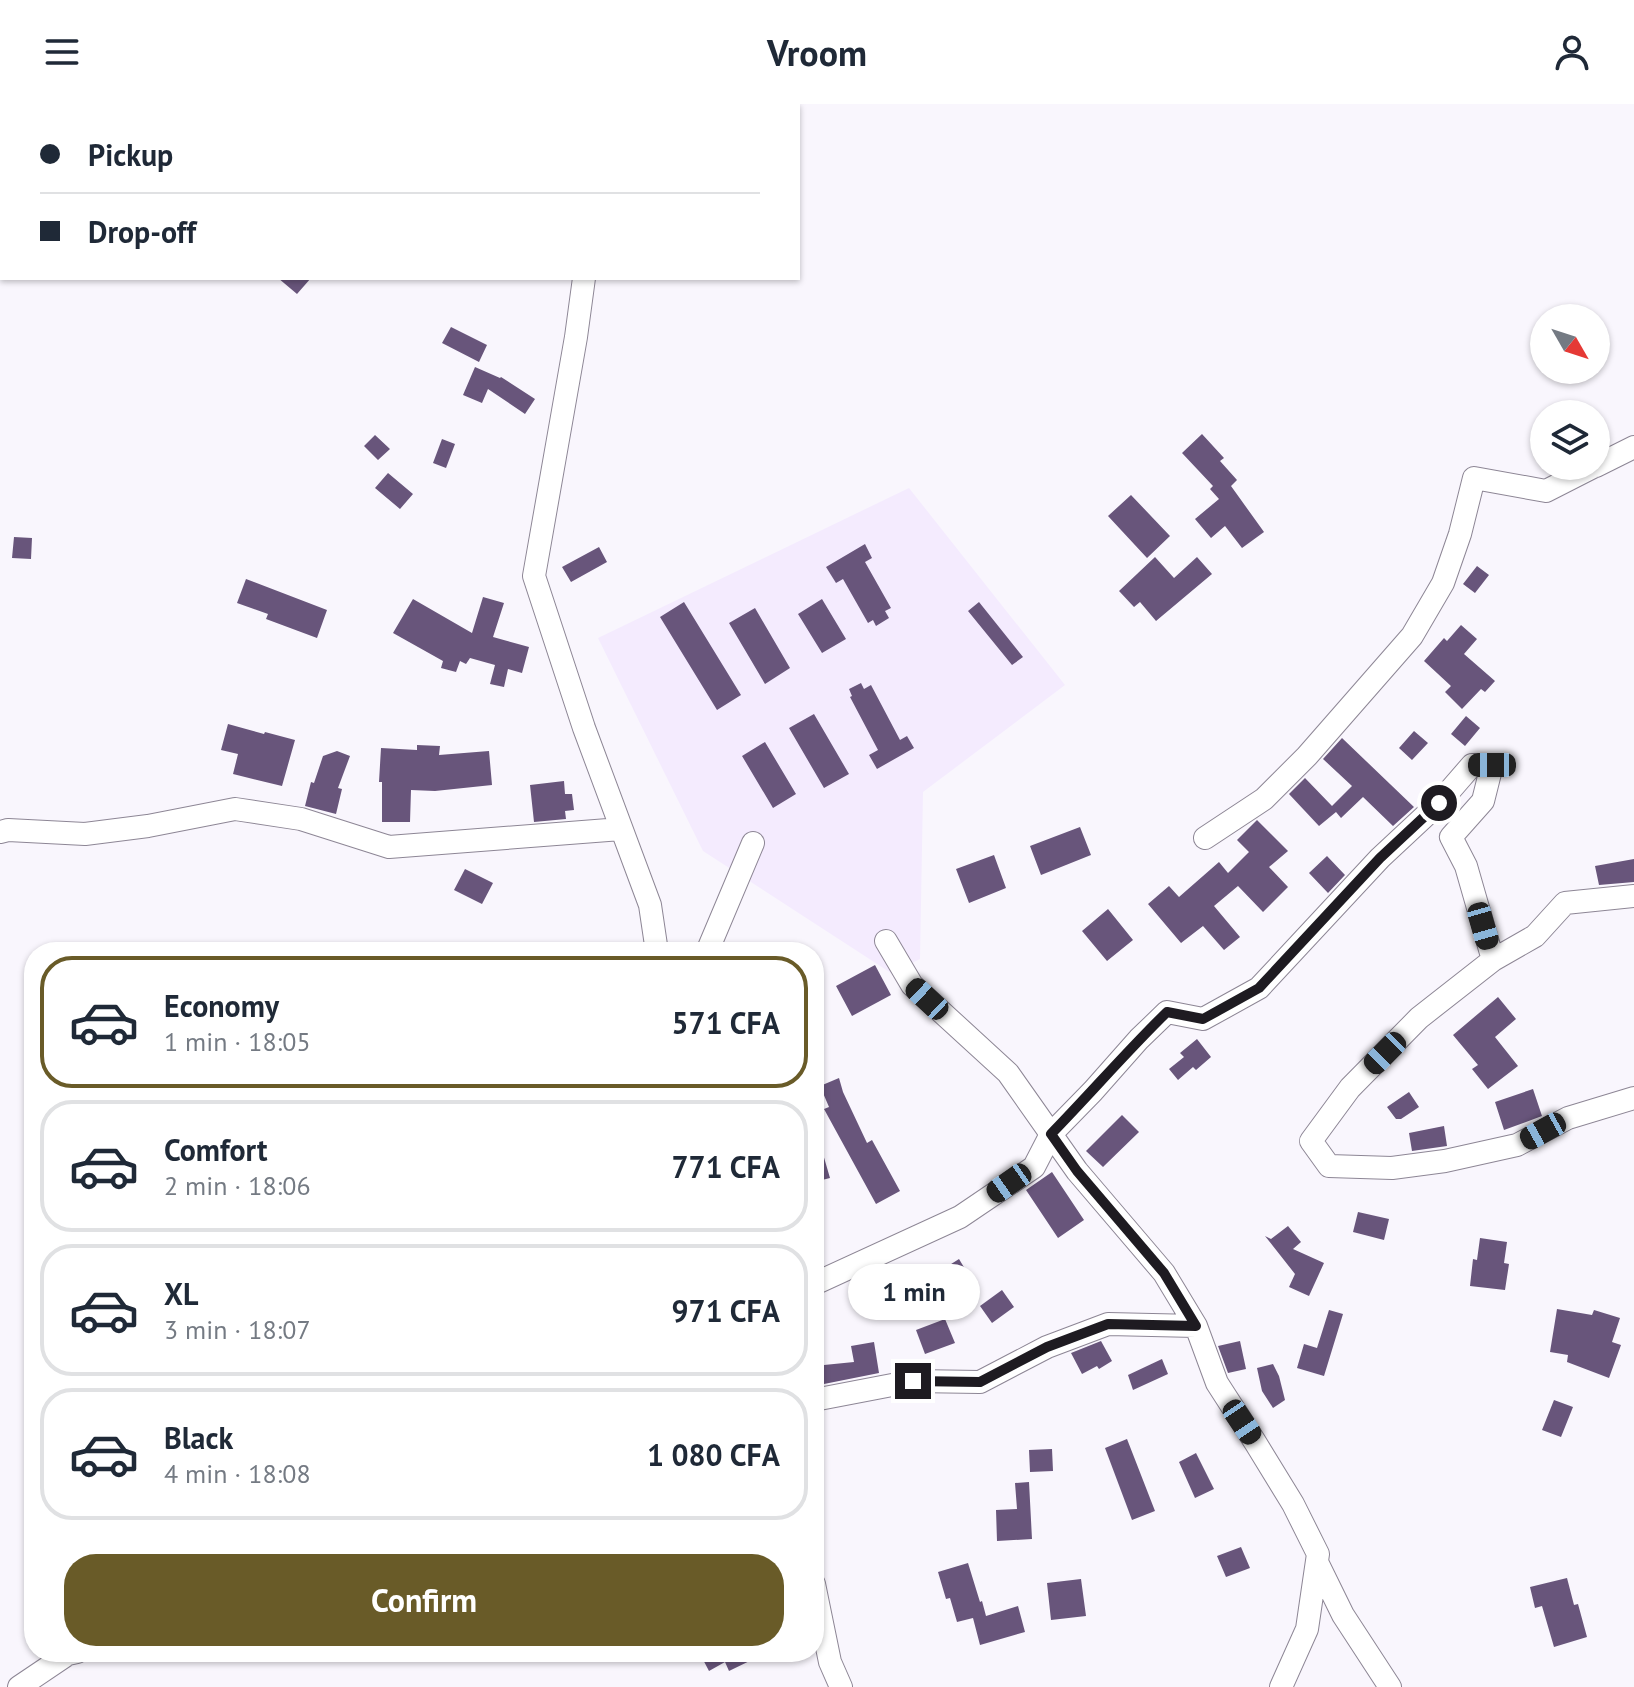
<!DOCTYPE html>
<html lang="en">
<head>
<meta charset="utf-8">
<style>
  :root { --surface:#fff; --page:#f2f2f3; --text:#1f2937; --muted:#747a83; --line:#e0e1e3; --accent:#695b28 }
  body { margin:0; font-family:"PT Sans",sans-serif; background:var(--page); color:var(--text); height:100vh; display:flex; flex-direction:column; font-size:30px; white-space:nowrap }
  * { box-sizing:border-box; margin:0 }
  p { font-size:26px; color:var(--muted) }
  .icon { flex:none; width:44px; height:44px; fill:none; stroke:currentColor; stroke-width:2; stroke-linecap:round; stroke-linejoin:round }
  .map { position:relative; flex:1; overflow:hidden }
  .details { position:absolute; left:24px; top:838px; width:800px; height:720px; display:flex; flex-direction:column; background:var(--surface); border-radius:32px; box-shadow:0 2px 6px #0004 }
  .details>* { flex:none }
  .banner { position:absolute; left:0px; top:0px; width:800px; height:176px; box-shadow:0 2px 6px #0004; display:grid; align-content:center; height:176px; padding:0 40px; background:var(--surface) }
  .needle { width:52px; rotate:129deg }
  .buttons { position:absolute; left:1530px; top:200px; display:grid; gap:16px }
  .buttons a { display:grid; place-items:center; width:80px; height:80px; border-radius:50%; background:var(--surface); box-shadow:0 2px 6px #0004; font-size:40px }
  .end { position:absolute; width:36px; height:36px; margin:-18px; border:10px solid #1e1b21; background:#fff; box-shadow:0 0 0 4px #fff }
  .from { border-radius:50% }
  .bubble { position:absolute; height:56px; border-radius:28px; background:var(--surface); box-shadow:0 2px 6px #0004; font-size:26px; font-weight:600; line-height:56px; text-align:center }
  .car { position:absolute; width:24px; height:48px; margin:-24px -12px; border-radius:10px; box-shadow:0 0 6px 2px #0007; background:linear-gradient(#222 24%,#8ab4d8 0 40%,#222 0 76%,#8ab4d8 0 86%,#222 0) }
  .banner b { display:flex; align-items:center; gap:28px; height:76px; font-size:30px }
  .banner b+b { border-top:2px solid var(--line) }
  .banner i { width:20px; height:20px; background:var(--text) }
  ul { padding:14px 0 0; list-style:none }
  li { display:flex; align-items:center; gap:24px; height:132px; margin:0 16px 12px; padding:0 24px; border:4px solid var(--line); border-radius:32px }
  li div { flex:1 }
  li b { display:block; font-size:30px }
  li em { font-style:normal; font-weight:600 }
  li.on { border-color:var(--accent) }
  li>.icon { width:72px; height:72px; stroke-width:1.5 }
  .action { display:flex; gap:16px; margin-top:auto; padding:16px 40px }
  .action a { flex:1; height:92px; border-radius:32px; background:var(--accent); color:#fff; font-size:32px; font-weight:600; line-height:92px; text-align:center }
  header { display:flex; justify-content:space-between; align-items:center; height:104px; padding:0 40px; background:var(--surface); font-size:36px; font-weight:600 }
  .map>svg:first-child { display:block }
</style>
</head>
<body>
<header><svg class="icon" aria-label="menu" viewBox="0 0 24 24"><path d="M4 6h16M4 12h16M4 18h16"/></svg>Vroom<svg class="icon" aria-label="person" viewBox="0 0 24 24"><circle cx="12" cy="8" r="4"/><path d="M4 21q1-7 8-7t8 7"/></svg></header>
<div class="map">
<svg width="1634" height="1583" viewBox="0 0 1634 1583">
  <rect width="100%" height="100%" fill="#f9f6fd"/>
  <path fill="#f4ebfe" d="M909,384L1065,581L923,688L920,855L891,869L703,747L598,534Z"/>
  <path fill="#68557b" d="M278,174H311L297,190Z
    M451,223L487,241L479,258L442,239Z
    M475,263L500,274L501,273L535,295L525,310L488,285L482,299L463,291Z
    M1202,330L1224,354L1220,357L1237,376L1231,382L1264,428L1242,444L1225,422L1211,434L1195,415L1219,395L1210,385L1213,382L1182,349Z
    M375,331L390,345L378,356L364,342Z
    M442,335L455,340L446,364L433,359Z
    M388,369L413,390L400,405L375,384Z
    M1131,391L1170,432L1147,454L1108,412Z
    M14,433L32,434L31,455L12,454Z
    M865,440L872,454L865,458L891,504L885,507L889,514L876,522L873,516L868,519L843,475L836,479L826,463Z
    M599,443L607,458L571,478L562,463Z
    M1155,453L1174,474L1197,453L1212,470L1156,517L1140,498L1134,503L1119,487Z
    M1477,462L1489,471L1475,489L1463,480Z
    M246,475L327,506L317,534L266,515L268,510L237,499Z
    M483,493L504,499L493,533L529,543L522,569L508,565L504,583L490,580L495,561L470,554L466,560L460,557L456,568L441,564L443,557L393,529L413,495L472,529Z
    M822,495L846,535L822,549L798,510Z
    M684,498L741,591L717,606L660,513Z
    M979,498L1023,553L1012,561L968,507Z
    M755,504L790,564L765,580L729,519Z
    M1461,521L1477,535L1464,550L1495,577L1485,588L1481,585L1462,605L1445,588L1451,582L1424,557L1444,534L1447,537Z
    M861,579L864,585L871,581L900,636L907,632L914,644L877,665L869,651L878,646L850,593L852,592L849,585Z
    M814,610L849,670L824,684L789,624Z
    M1466,612L1480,624L1465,642L1451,630Z
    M228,620L264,630L265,628L295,636L282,682L233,670L238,650L221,646Z
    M1414,627L1428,639L1412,656L1399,644Z
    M1342,634L1414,703L1393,722L1363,693L1341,714L1336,708L1319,722L1289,690L1305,674L1332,702L1352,682L1323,655Z
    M765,638L796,690L773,704L742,652Z
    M417,641L440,642L439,651L489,647L492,681L435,687L411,686L410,718H382V678H379L381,644L417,646Z
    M337,647L350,652L338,684L342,685L336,710L305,702L311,678L314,679L323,652Z
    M564,677L565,690H572L574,706L565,707L566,715L534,718L530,681Z
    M1257,716L1288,747L1269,763L1288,783L1263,808L1238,782L1214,802L1240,833L1224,846L1203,822L1181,839L1148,800L1169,782L1179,793L1219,758L1228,769L1249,748L1237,736Z
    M1080,723L1091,751L1041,771L1030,742Z
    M994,751L1006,784L969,799L956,765Z
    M1327,752L1345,771L1328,789L1309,769Z
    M1634,755V778L1599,781L1595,762Z
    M465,765L493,779L482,800L454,786Z
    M1108,805L1133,836L1107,857L1082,827Z
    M875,861L891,891L852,912L836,882Z
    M1498,893L1516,915L1495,933L1518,962L1488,985L1472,965L1478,961L1453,931Z
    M1197,935L1211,953L1196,966L1193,963L1178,976L1169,965L1184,953L1180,949Z
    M839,974L843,988L867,1039L872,1036L900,1087L876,1100L824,1005L829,1003L820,982Z
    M1533,985L1542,1012L1504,1026L1495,998Z
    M1409,988L1419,1003L1401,1015H1396L1387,1003Z
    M1122,1011L1139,1028L1103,1063L1086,1047Z
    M1444,1022L1447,1042L1412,1047L1409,1029Z
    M818,1033L830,1074L814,1078V1034Z
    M1052,1068L1084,1116L1058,1134L1026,1086Z
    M1358,1108L1389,1115L1384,1136L1353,1128Z
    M1288,1122L1301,1138L1293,1145L1324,1159L1309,1192L1289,1183L1295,1170L1265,1132L1271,1135Z
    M1480,1134L1507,1138L1504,1159L1509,1160L1505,1186L1470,1182L1473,1155L1477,1156Z
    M959,1155L971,1175L949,1189L937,1169Z
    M1002,1186L1014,1203L992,1219L980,1202Z
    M1557,1205L1592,1211L1594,1206L1620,1214L1612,1238L1621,1241L1609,1274L1567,1258L1568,1251L1550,1248Z
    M1329,1206L1343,1210L1324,1272L1297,1264L1304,1240L1317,1244Z
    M945,1215L955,1239L925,1250L916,1226Z
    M1101,1237L1112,1257L1099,1265L1097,1262L1082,1270L1071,1249Z
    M1240,1237L1246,1265L1228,1269L1218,1242Z
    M874,1238L879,1269L814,1282V1262L854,1258L851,1242Z
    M1162,1255L1168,1270L1133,1286L1128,1271Z
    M1273,1260L1279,1272L1285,1296L1273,1304L1262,1287L1257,1264Z
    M1554,1296L1573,1303L1561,1333L1542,1326Z
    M1127,1335L1155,1407L1132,1416L1105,1344Z
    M1052,1345L1053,1367L1030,1368L1029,1346Z
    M1196,1349L1214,1385L1195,1394L1179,1358Z
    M1029,1378L1032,1435L997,1437L996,1406L1017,1405L1015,1379Z
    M1241,1443L1250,1464L1226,1473L1217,1452Z
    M968,1459L980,1498L982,1497L986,1512L1018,1502L1025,1528L980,1541L973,1514L957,1518L950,1494L946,1495L938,1468Z
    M1567,1474L1574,1501L1578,1500L1587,1533L1554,1543L1542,1502L1535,1504L1530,1483Z
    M1081,1475L1086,1512L1051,1516L1047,1479Z
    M699,1548H768L729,1567L725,1558L709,1567Z"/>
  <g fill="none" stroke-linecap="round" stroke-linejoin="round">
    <defs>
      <path id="minor" d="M606,2V0
        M584,174L576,233L534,472L584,624L650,801L657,848
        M1596,362L1634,343
        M0,728L8,726L85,730L148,722L235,705L301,715L389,743L621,725
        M1205,734L1264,695L1307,652L1412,532L1443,479L1460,430L1474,374L1546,387L1595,362
        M1634,792L1565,799L1535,832L1493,856L1419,914L1350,984L1311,1037L1329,1062L1392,1064L1445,1057L1517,1041L1568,1014L1634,994
        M886,837L912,881L1008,969L1077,1067L1164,1169L1196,1222L1217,1279L1255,1338L1293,1400L1318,1450L1307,1525L1281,1583
        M707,848L753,739
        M814,1180L960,1113L1034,1063L1051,1030L1093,987L1139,935L1167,908L1203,915L1259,884L1380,754L1439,699L1472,661H1492L1483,697L1451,733L1466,762L1493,856
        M814,1296L913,1277L980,1278L1047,1243L1108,1220L1196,1222
        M1317,1458L1343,1511L1390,1583
        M814,1480L830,1558L841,1583
        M19,1583L68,1550L77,1548"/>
    </defs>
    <use href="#minor" stroke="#8d8695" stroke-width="24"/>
    <use href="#minor" stroke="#fff" stroke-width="22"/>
  </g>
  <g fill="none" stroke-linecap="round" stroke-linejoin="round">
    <path stroke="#1e1b21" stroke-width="10" d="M913,1277L980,1278L1047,1243L1108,1220L1196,1222L1164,1169L1077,1067L1051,1030C1090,990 1127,947 1167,908L1203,915L1259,884L1380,754L1439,699"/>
  </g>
</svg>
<div class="buttons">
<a><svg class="needle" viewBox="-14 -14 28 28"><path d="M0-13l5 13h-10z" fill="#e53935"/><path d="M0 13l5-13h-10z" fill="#747a83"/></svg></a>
<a><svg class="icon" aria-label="layers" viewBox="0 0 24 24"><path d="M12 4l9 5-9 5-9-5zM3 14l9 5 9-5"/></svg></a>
</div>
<i class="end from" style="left:1439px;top:699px"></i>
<i class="end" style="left:913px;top:1277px"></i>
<div class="bubble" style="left:848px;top:1160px;width:132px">1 min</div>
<i class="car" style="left:1492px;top:661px;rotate:270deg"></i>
<i class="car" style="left:1483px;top:822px;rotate:164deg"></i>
<i class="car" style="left:927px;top:895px;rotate:313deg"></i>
<i class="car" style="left:1385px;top:949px;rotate:225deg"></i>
<i class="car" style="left:1543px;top:1027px;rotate:241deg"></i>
<i class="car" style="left:1009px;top:1079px;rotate:235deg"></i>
<i class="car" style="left:1242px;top:1318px;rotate:146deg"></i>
<div class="banner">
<b><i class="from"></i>Pickup</b>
<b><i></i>Drop-off</b>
</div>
<section class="details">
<ul>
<li class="on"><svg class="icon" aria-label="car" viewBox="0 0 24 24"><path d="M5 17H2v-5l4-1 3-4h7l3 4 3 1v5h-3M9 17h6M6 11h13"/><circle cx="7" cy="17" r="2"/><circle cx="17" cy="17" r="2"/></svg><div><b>Economy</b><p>1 min · 18:05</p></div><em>571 CFA</em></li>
<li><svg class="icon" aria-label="car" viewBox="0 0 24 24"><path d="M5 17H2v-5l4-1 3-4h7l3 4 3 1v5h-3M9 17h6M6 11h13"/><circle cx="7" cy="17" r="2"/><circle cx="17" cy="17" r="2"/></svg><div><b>Comfort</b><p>2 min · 18:06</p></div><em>771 CFA</em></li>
<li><svg class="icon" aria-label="car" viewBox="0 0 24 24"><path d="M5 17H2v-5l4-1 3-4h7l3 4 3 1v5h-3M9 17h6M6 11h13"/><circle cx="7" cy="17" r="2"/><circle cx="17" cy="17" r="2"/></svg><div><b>XL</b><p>3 min · 18:07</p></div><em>971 CFA</em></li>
<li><svg class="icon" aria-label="car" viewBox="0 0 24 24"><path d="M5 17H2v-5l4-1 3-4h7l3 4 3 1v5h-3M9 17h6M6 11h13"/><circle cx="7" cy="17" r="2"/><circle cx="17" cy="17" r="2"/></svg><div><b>Black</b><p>4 min · 18:08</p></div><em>1 080 CFA</em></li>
</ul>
<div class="action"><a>Confirm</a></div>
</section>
</div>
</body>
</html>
